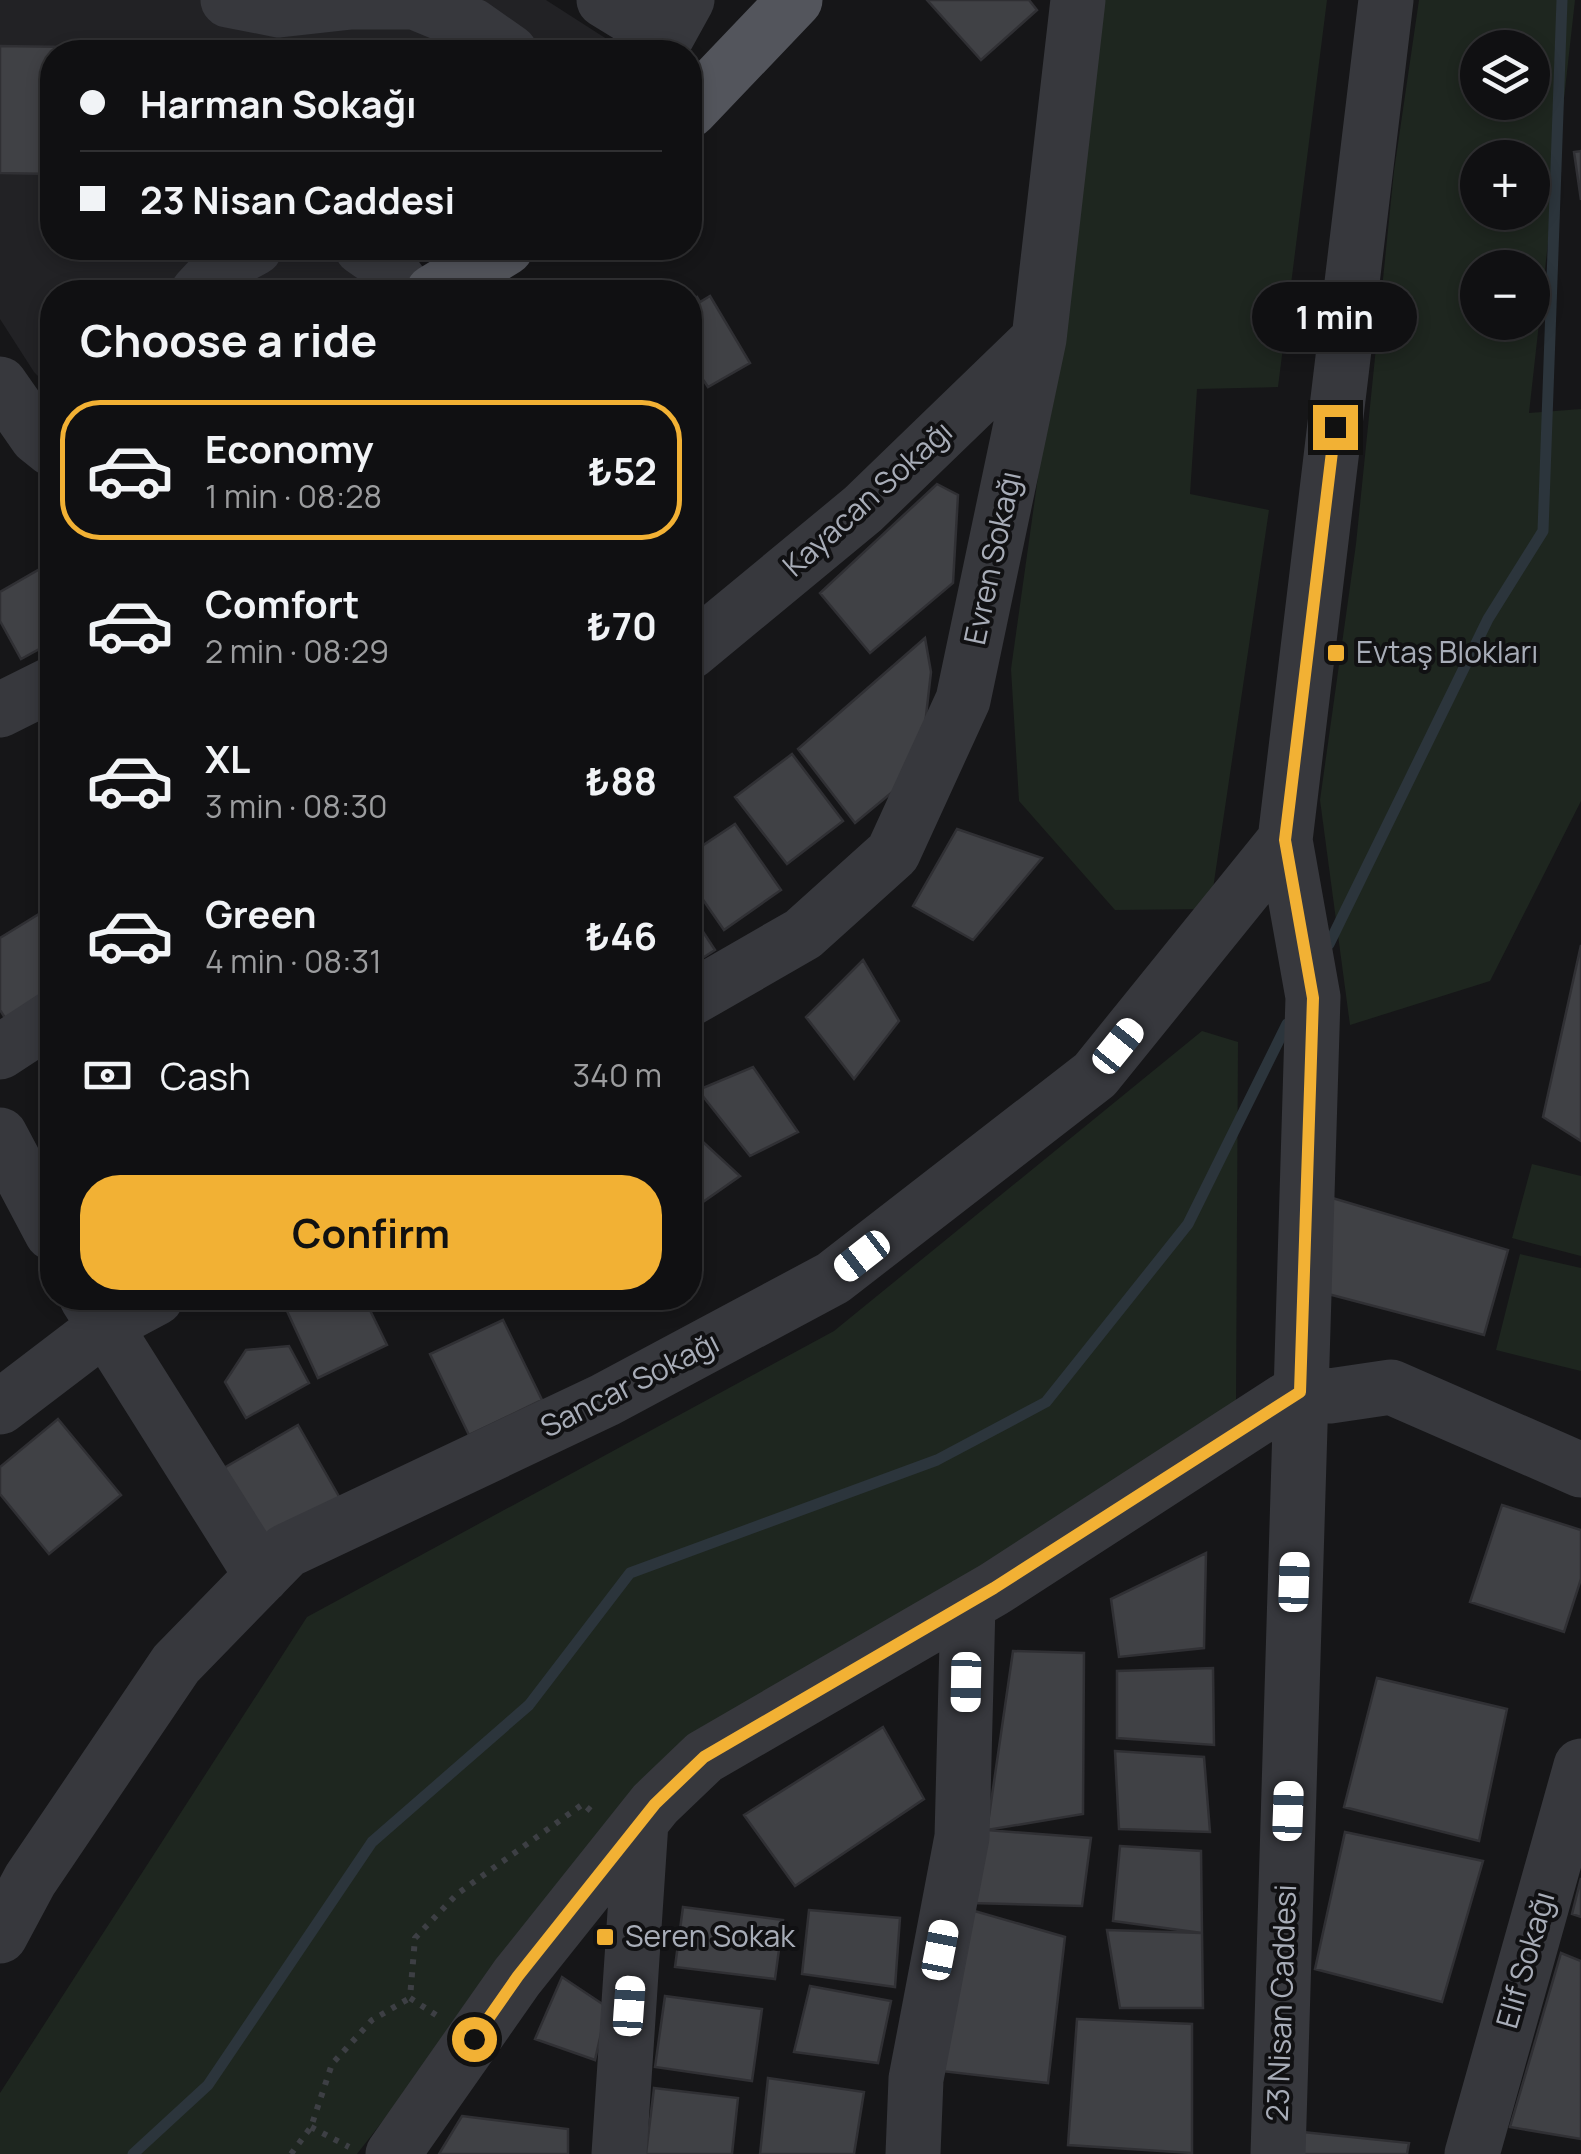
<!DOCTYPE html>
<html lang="en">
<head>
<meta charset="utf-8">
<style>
  :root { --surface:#101012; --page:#19191b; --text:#f1f3f6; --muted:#9c9d9f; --line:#303032; --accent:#f2b134 }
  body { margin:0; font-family:Manrope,sans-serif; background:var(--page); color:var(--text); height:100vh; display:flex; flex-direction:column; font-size:38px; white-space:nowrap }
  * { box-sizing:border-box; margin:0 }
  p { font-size:32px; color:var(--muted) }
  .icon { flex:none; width:55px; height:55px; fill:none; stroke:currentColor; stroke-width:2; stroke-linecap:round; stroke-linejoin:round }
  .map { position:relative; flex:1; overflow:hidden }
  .details { position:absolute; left:40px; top:280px; width:662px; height:1030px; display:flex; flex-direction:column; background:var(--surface); border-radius:40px; box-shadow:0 5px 15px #0003,0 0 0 2px var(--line) }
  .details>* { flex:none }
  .top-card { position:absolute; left:40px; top:40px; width:662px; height:220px; border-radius:40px; box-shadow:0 5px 15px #0003,0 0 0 2px var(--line); display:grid; align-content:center; height:220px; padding:0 40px; background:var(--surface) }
  .tools { position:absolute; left:1460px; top:30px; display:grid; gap:20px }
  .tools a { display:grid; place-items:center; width:90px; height:90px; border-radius:50%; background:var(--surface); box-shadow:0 5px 15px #0003,0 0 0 2px var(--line); font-size:50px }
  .end { position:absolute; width:45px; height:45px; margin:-22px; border:12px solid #f2b134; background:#111; box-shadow:0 0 0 5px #111 }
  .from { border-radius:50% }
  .bubble { position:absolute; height:70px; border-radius:35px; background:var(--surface); box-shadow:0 5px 15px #0003,0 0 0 2px var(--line); font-size:32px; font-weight:700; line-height:70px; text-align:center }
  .car { position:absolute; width:30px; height:60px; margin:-30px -15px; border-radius:12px; box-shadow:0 0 8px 2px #0007; background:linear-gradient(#fff 24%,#345 0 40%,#fff 0 76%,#345 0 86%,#fff 0) }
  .top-card b { display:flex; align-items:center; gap:35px; height:95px; font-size:38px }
  .top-card b+b { border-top:2px solid var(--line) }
  .top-card i { width:25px; height:25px; background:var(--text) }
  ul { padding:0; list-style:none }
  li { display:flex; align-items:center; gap:30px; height:140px; margin:0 20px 15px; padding:0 20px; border:5px solid transparent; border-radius:40px }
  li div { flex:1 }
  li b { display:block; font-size:38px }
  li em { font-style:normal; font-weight:700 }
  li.on { border-color:var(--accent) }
  li>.icon { width:90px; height:90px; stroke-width:1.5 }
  h2 { padding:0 40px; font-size:45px; line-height:120px }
  .pay { display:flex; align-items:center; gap:25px; height:110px; padding:0 40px; font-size:38px }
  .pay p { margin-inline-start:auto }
  .action { display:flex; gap:20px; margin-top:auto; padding:20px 40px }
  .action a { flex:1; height:115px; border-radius:40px; background:var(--accent); color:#111; font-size:40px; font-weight:700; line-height:115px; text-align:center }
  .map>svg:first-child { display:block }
</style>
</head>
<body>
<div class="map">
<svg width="1581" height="2154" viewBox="0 0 1581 2154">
  <rect width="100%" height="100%" fill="#161618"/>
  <path fill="#222225" d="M0,0H546L627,52H52V248H417L333,292H52V390L34,372L0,319Z"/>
  <path fill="#1e261f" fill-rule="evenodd" d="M1105,0H1327L1278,387L1197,389L1190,494L1269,510L1210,909L1115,910L1019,801L1011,669Z
    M1419,0H1575L1529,413L1581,409V801L1490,981L1350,1025L1320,800L1356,544L1394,171ZM1478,48H1532V102H1478ZM1478,158H1532V212H1478ZM1478,268H1532V322H1478Z
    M1202,1031L1238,1042L1236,1404L646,1784L357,2154H0V2093L307,1617L834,1331Z
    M1532,1164L1581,1176V1256L1512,1238Z
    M1520,1254L1581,1268V1371L1496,1350Z"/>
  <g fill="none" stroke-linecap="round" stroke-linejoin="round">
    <path stroke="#2c353c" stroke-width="11" d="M1329,944L1488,619L1543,531L1562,0
      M133,2154L208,2085L372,1842L529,1705L630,1573L937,1460L1046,1402L1188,1224L1287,1024"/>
  </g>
  <path fill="#404145" stroke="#303034" stroke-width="2.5" d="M927,0H1029L1037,10L981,60Z
    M0,46L420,52H52V174L0,173Z
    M1581,151V200L1574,152Z
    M710,296L750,363L708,387L704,381L690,390V301L697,297L700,302Z
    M937,484L958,495L953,583L870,653L820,593Z
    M52,562V642L21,659L0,621V592Z
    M925,638L931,672L920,769L855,823L798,749Z
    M792,754L843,821L787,864L735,797Z
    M735,824L781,890L724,930L690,881V854Z
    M957,829L1042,858L973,940L913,906Z
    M52,906V990L5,1018L0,1010V938Z
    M690,912L715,950L690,966Z
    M1581,945V1141L1543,1117Z
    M863,960L899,1021L854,1079L806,1017Z
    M753,1067L798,1132L750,1156L698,1090Z
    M690,1130L740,1176L690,1211Z
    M1329,1197L1508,1250L1484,1335L1328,1294Z
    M281,1298H364L387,1345L318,1378Z
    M503,1320L542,1400L469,1435L430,1354Z
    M289,1346L309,1383L246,1418L225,1382L246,1350Z
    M58,1419L121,1495L49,1554L0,1494V1467Z
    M298,1425L341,1500L253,1550L210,1476Z
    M1502,1505L1581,1530V1579L1564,1632L1470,1602Z
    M1206,1553L1204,1648L1119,1657L1111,1599Z
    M1013,1651L1084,1653L1083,1814L987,1830Z
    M1213,1668L1214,1745L1117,1738V1671Z
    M1377,1678L1507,1709L1479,1841L1344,1807Z
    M883,1727L924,1799L795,1886L744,1815Z
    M1115,1751L1204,1757L1210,1832L1119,1829Z
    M987,1830L1091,1838L1082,1906L972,1903Z
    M1345,1832L1483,1861L1442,2002L1315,1969Z
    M1120,1846L1201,1851L1202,1933L1113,1921Z
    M1581,1878V1917L1572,1914Z
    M683,1907L783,1920L775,1979L675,1967Z
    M809,1910L900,1918L895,1987L802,1974Z
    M971,1910L1065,1937L1048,2083L941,2071Z
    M1107,1930L1202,1933L1203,2008H1120Z
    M1561,1953L1581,1961V2139L1510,2127Z
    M562,1977L607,2007L595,2060L535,2039Z
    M810,1986L891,2001L878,2063L794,2052Z
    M665,1996L762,2009L752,2081L655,2067Z
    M1077,2019L1192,2024V2153L1068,2145Z
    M768,2078L864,2092L854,2154H760Z
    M654,2088L738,2098L732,2154H646Z
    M462,2116L568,2129V2154H439Z
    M1293,2131L1409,2143L1407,2154H1292Z"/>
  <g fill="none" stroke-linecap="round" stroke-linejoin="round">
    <path stroke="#3d3f44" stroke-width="6" stroke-dasharray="5 8" stroke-linecap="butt" d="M436,2015L410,1998L415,1938L457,1894L583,1804L591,1811
      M311,2127L349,2147
      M291,2154L311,2127L332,2064L372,2020L410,1998"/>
    <path stroke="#37383d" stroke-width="55" d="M228,0L279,10L351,2H415L473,26L510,52
      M604,0L666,38L687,0
      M362,248L388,266L407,292
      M198,292L223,265L255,248
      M0,384L37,437L52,449
      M690,652L863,509L1039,339
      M0,710L52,684
      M690,999L803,934L893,853L963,700L1039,339L1078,0
      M0,1052L52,1018
      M0,1135L52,1233
      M87,1298L262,1576
      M1300,1391L1330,1396L1391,1387L1581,1470
      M0,1407L113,1321L156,1298
      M0,1936L30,1880L176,1664L286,1551L605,1400L833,1278L1095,1075L1285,840
      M393,2154L517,1977L655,1804L704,1757L994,1589L1300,1391
      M619,2154L641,1822
      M913,2154L916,2079L962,1837L968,1604
      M1278,2154L1313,997L1285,840L1386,0
      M1472,2154L1581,1766"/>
    <path stroke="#53555c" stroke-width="55" d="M690,110L795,0
      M433,292L506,248"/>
  </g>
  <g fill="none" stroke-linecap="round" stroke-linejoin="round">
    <path stroke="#f2b134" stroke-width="12" d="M474,2039L518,1976L655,1804L704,1757L994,1588L1300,1392L1313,998L1285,840L1335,427"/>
  </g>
  <g fill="#f2b134" stroke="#111113" stroke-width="4">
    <rect x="1326" y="643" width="20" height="20" rx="5"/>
    <rect x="595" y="1927" width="20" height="20" rx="5"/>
  </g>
  <g text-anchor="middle" stroke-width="8" stroke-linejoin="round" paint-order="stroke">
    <g font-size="30" fill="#a8adb8" stroke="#111113">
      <text transform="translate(868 499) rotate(-42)" y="10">Kayacan Sokağı</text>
      <text transform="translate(993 558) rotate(-78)" y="10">Evren Sokağı</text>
      <text transform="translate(630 1385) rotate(-27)" y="10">Sancar Sokağı</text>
      <text transform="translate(1526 1960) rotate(-74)" y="10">Elif Sokağı</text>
      <text transform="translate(1282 2003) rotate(-88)" y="10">23 Nisan Caddesi</text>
    </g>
    <g font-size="30" fill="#a8adb8" stroke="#111113" text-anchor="start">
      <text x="1356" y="663">Evtaş Blokları</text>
      <text x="625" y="1947">Seren Sokak</text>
    </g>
  </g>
</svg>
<div class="tools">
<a><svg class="icon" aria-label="layers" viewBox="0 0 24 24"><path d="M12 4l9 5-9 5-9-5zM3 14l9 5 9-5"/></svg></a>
<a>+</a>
<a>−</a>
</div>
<i class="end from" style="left:474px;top:2039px"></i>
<i class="end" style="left:1335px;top:427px"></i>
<div class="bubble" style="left:1252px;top:282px;width:165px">1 min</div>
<i class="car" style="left:1118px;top:1046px;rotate:39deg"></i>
<i class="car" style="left:862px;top:1256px;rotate:232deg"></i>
<i class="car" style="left:1294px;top:1582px;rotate:2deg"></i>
<i class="car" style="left:966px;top:1682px;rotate:181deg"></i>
<i class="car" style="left:1288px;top:1811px;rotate:2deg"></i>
<i class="car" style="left:940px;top:1950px;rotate:11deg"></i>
<i class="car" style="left:629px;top:2006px;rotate:4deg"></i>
<div class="top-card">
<b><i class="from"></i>Harman Sokağı</b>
<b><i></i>23 Nisan Caddesi</b>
</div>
<section class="details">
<h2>Choose a ride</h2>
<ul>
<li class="on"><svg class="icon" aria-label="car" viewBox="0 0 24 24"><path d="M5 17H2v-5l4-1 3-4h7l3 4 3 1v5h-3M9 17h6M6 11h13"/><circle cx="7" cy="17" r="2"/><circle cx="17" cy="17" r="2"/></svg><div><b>Economy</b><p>1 min · 08:28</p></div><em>₺52</em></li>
<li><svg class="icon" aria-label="car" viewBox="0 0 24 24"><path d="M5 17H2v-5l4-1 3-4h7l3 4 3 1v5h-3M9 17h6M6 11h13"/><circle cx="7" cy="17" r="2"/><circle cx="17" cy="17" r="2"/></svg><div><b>Comfort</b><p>2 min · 08:29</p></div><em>₺70</em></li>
<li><svg class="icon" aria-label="car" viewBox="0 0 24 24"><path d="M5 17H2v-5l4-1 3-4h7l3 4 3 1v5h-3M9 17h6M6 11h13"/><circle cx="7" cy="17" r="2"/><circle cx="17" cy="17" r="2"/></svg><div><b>XL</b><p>3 min · 08:30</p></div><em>₺88</em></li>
<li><svg class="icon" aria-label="car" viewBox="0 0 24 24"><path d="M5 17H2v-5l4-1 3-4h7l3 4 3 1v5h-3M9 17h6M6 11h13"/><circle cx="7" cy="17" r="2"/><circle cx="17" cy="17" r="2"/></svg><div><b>Green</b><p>4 min · 08:31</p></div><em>₺46</em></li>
</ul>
<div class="pay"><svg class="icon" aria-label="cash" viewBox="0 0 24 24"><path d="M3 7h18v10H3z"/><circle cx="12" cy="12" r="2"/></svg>Cash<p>340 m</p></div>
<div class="action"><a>Confirm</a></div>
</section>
</div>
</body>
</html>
